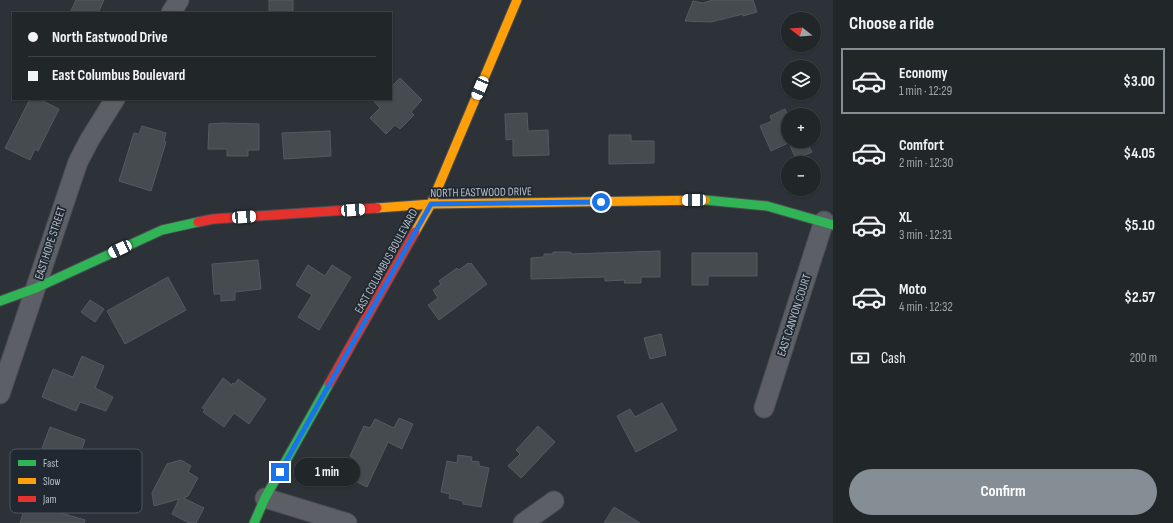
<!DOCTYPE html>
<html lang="en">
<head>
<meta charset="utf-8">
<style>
  :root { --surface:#212629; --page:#2d3235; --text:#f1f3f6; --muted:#a2a5a8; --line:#3e4346; --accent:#868e95 }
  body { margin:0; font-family:"Sofia Sans Condensed",sans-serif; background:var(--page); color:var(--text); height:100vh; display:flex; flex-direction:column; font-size:15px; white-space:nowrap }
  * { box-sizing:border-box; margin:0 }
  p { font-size:13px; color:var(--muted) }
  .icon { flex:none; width:22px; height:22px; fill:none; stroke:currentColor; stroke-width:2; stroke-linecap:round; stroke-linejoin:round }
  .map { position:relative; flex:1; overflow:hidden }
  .drawer { display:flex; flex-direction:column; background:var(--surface); width:340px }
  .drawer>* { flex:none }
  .guide { position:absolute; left:12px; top:12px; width:380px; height:88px; border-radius:0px; box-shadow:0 1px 3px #0004,0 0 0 1px var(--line); display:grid; align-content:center; height:88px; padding:0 16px; background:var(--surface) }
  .needle { width:26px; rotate:287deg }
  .tools { position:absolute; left:781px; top:12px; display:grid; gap:8px }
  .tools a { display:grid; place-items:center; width:40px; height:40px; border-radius:50%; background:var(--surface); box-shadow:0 1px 3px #0004,0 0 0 1px var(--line); font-size:20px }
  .end { position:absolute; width:18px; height:18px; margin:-9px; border:5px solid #1a73e8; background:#fff; box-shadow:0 0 0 2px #fff }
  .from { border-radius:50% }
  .bubble { position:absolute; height:28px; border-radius:14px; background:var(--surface); box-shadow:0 1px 3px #0004,0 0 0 1px var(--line); font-size:13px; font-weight:700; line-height:28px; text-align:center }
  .car { position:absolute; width:12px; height:24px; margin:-12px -6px; border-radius:5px; box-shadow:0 0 3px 1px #0007; background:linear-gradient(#fff 24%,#345 0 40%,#fff 0 76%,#345 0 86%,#fff 0) }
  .guide b { display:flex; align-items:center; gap:14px; height:38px; font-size:15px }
  .guide b+b { border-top:1px solid var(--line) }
  .guide i { width:10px; height:10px; background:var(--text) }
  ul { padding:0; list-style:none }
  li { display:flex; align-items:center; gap:12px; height:66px; margin:0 8px 6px; padding:0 8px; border:2px solid transparent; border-radius:0px }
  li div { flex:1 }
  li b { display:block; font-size:15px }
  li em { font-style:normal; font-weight:700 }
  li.active { border-color:var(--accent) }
  li>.icon { width:36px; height:36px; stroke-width:1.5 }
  h2 { padding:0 16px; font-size:18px; line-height:48px }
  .pay { display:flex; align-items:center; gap:10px; height:44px; padding:0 16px; font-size:15px }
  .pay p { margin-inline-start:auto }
  .button { display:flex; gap:8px; margin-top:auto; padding:8px 16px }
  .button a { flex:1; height:46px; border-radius:24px; background:var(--accent); color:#fff; font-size:16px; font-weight:700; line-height:46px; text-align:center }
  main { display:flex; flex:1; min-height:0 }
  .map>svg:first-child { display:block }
</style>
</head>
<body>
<main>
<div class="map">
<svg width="833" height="523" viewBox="0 0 833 523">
  <rect width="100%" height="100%" fill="#2c3237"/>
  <path fill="#464b50" stroke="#545a5f" d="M76,0H104L98,13H70Z
    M269,0H293V13H269Z
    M713,0H753L757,12L743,16V14L711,22L685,21L693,1L703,3Z
    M400,78L422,100L411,112L414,115L400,129L395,125L386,134L370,118L380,108L372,99H391V87Z
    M30,99H39L59,109L38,151L35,149L30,160L5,148Z
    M785,109L788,116V143L771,151L760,126L772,121L770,116Z
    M527,113L528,131L548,130L549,155L513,156V139L506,140L505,114Z
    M223,123L259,124V150H248V156H227V149H208L209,124Z
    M142,126L166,133L164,141L166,142L151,191L119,181L134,133L139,134Z
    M330,131L331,156L284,159L282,133Z
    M609,135H631V141H654V163L609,164Z
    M788,141H806L812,152L796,159Z
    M660,251V277H641V283H624L625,280L605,281V277L531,279V258L544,257V254H553V252H571V254Z
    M692,253H757V276H708V285H692Z
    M258,260L261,289L235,292V300L221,301V294H214L212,264Z
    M468,263L470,264L471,263L487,284L439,320L428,305L438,298L433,290L441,284L439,281L457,268L459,270Z
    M308,265L325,276L332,265L351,277L319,330L298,317L312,295L296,285Z
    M168,277L186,310L125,344L107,311Z
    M90,300L104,309L95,322L81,312Z
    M661,334L666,355L650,359L644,338Z
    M82,356L104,366L95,388L113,397L106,411L80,402L76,411L42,397L53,369L73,377Z
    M223,378L232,385L233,383L235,384L238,379L266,399L249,424L234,413L224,427L203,412L205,410L202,408Z
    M662,403L677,430L636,452L617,416L630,409L635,417Z
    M399,418L413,424L402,449L388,442L367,487L347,477L355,459L350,456L364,426L370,428L375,419L394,428Z
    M538,426L555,442L521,478L508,466L520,454L516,450Z
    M50,427L85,440L61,513L85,520L84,523H20L37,468L35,467Z
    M458,455L472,457L471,461L479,462V466L489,468L481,507L463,504V501L449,498L450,494L441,492L447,461L457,463Z
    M181,460L191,466L188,472L198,478L188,496L183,498L204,508L196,523H189L172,514L179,499L154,506L152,493L167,464Z
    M614,507L640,523H604Z"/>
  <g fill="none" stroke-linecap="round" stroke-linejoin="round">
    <defs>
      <path id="street" d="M171,13L179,0
        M0,394L78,162L90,139L115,99
        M764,408L824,221
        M265,498L347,523
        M523,523L554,501"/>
      <path id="fast" d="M705,200L767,206L833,225
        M0,301L36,288L162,230L198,222
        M254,523L265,498L329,384"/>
      <path id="slow" d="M377,208L431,204L705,200
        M415,232L431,204L517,0"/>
      <path id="jam" d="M198,222L213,219L377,208
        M329,384L415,232"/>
    </defs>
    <use href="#street" stroke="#4a4e52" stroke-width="21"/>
    <use href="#fast" stroke="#4a4e52" stroke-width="11"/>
    <use href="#slow" stroke="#4a4e52" stroke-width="11"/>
    <use href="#jam" stroke="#4a4e52" stroke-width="11"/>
    <use href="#street" stroke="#5c6066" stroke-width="19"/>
    <use href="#fast" stroke="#30b455" stroke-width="9"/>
    <use href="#slow" stroke="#ff9f0a" stroke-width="9"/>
    <use href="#jam" stroke="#e5322d" stroke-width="9"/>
  </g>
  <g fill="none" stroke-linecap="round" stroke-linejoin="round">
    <path stroke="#1a73e8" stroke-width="5" d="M280,472L431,204L601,202"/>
  </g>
  <g text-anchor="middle" stroke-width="3.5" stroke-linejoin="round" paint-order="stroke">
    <g font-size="12" fill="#b7bfc8" stroke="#202932">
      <text transform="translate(481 192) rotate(-1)" y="4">NORTH EASTWOOD DRIVE</text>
      <text transform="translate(50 243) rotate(-72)" y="4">EAST HOPE STREET</text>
      <text transform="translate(386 261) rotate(-61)" y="4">EAST COLUMBUS BOULEVARD</text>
      <text transform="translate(794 315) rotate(-72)" y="4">EAST CANYON COURT</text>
    </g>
  </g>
  <rect x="10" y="449" width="132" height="64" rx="6" fill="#202932" stroke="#4d565f" stroke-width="1"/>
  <rect x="18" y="460" width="18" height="6" fill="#30b455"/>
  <rect x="18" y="478" width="18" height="6" fill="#ff9f0a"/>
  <rect x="18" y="496" width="18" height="6" fill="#e5322d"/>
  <g font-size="11" fill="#b7bfc8">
    <text x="43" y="467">Fast</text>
    <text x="43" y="485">Slow</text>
    <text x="43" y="503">Jam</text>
  </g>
</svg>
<div class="tools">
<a><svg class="needle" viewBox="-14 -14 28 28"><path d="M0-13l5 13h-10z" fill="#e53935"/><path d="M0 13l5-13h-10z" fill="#a2a5a8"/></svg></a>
<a><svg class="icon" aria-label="layers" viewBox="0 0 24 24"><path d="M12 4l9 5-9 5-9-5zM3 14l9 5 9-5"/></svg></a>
<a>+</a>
<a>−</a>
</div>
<i class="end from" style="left:601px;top:202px"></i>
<i class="end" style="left:280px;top:472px"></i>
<div class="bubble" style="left:294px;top:458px;width:66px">1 min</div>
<i class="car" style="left:480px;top:88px;rotate:203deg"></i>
<i class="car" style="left:694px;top:200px;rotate:269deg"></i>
<i class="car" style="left:353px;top:210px;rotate:86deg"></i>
<i class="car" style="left:244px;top:217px;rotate:86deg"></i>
<i class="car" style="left:120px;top:249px;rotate:245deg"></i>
<div class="guide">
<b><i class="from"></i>North Eastwood Drive</b>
<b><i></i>East Columbus Boulevard</b>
</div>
</div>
<section class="drawer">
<h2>Choose a ride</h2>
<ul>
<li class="active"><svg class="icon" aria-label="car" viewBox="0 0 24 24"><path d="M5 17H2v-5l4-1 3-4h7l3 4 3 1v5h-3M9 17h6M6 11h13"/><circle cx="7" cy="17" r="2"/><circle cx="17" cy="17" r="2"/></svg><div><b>Economy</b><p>1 min · 12:29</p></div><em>$3.00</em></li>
<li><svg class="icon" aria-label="car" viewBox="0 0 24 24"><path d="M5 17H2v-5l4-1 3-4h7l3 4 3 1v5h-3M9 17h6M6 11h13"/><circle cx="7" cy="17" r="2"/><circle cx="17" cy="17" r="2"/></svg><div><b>Comfort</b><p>2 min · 12:30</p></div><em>$4.05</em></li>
<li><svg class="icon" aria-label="car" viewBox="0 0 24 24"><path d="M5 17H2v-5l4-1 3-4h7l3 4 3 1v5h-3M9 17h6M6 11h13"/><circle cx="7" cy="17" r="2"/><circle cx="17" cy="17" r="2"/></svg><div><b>XL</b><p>3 min · 12:31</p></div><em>$5.10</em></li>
<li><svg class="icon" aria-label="car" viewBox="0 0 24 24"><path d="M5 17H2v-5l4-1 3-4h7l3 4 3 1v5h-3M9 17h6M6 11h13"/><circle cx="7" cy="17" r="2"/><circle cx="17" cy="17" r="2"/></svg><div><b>Moto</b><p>4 min · 12:32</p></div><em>$2.57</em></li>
</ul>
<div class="pay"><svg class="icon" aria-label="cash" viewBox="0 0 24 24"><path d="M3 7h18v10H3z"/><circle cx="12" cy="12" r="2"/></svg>Cash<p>200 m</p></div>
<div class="button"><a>Confirm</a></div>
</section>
</main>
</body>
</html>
